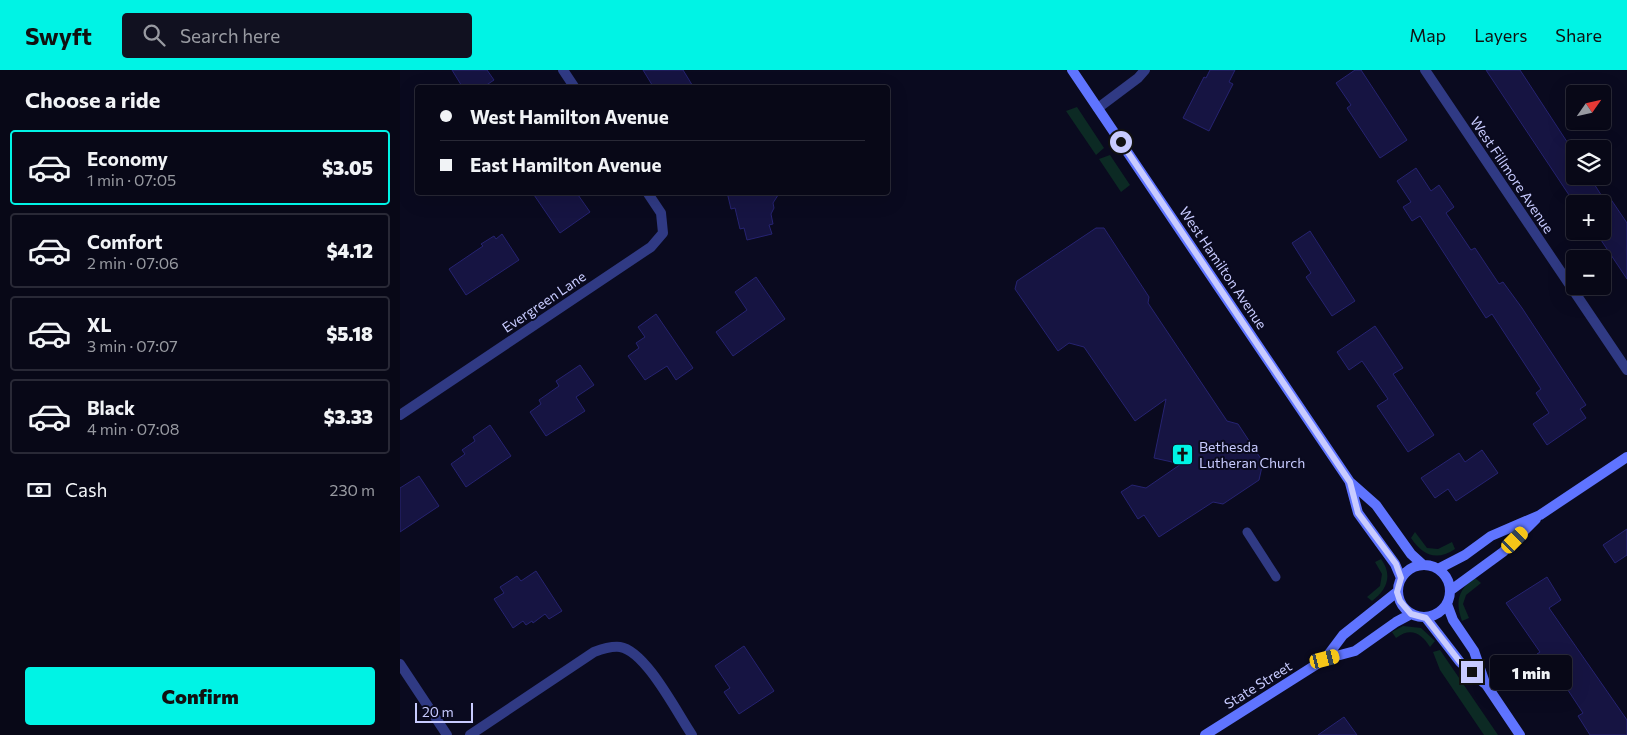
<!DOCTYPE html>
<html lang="en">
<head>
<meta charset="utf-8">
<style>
  :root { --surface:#080817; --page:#111120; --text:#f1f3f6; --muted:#989aa1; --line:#292936; --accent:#00f3e5 }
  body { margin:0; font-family:Commissioner,sans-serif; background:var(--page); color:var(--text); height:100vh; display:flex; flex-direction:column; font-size:19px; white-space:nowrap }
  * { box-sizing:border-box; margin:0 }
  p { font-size:16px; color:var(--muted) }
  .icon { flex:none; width:28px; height:28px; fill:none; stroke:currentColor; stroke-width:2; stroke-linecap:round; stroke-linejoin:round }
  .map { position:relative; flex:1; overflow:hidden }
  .details { display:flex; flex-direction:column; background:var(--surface); width:400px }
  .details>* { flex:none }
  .guide { position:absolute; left:15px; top:15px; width:475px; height:110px; border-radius:5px; box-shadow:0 5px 20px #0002,0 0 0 1px var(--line); display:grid; align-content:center; height:110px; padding:0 25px; background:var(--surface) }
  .needle { width:32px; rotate:56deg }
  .controls { position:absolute; left:1166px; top:15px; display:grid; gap:10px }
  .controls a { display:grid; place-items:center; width:45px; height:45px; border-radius:5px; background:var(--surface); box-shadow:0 5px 20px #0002,0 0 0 1px var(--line); font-size:25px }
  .scale { position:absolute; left:15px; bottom:12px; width:58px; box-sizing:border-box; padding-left:5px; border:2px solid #c8cbff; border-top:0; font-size:14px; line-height:18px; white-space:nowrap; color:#c8cbff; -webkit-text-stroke:4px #0a0a1f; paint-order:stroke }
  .end { position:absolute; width:22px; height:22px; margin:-11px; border:6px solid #c8cbff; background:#111; box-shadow:0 0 0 2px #111 }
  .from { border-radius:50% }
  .bubble { position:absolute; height:35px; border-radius:5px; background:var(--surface); box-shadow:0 5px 20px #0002,0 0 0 1px var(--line); font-size:16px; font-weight:800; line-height:35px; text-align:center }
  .car { position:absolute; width:15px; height:30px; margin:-15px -8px; border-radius:6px; box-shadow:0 0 4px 1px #0007; background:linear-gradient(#f5c518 24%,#345 0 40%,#f5c518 0 76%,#345 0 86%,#f5c518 0) }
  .guide b { display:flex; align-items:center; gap:18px; height:48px; font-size:19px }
  .guide b+b { border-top:1px solid var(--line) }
  .guide i { width:12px; height:12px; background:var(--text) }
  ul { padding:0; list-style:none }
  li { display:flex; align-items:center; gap:15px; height:75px; margin:0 10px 8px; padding:0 15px; border:2px solid var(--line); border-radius:5px }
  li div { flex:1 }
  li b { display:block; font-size:19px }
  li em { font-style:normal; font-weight:800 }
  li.current { border-color:var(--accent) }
  li>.icon { width:45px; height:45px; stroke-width:1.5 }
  h2 { padding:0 25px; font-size:22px; line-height:60px }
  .pay { display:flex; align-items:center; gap:12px; height:55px; padding:0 25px; font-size:19px }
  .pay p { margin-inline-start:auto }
  .cta { display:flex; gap:10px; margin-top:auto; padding:10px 25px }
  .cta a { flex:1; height:58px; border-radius:5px; background:var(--accent); color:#111; font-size:20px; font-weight:800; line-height:58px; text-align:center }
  header { display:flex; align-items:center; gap:30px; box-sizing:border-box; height:70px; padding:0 25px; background:var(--accent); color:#111 }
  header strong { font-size:24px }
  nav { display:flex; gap:28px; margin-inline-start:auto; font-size:18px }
  .search { width:350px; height:45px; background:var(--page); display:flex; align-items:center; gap:12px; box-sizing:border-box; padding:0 18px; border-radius:5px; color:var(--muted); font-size:19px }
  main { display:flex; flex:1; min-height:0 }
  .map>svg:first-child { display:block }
</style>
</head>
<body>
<header>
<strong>Swyft</strong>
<div class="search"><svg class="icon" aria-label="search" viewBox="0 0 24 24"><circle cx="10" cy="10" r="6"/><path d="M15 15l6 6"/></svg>Search here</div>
<nav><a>Map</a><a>Layers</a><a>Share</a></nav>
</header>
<main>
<section class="details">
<h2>Choose a ride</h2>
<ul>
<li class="current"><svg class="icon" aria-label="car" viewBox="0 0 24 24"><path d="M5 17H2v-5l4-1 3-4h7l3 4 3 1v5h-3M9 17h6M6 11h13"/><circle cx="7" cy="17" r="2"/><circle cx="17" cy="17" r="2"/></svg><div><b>Economy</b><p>1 min · 07:05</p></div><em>$3.05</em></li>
<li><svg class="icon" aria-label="car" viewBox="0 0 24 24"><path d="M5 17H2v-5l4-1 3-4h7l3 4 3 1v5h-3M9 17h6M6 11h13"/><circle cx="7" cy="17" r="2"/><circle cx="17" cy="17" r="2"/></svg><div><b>Comfort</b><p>2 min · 07:06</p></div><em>$4.12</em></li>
<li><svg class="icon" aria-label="car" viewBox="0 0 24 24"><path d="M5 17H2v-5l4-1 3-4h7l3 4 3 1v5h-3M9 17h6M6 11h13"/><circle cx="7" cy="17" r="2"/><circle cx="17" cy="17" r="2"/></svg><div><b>XL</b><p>3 min · 07:07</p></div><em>$5.18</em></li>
<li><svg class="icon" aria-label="car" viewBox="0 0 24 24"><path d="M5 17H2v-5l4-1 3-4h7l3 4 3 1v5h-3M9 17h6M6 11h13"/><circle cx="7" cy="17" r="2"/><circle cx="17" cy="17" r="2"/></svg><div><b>Black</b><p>4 min · 07:08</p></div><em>$3.33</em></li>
</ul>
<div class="pay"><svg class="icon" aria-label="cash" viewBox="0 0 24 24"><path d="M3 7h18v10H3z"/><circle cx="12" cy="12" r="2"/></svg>Cash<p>230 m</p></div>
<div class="cta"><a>Confirm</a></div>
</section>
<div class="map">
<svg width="1227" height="665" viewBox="0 0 1227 665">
  <rect width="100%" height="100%" fill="#0a0a1f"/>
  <path fill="#0c2a24" d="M677,37L704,78L696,85L666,41Z
    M710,85L730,115L721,122L699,89Z
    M1015,462L1027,478L1038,479L1052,472L1055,479C1037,491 1023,486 1011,468Z
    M981,489C993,505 987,520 972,531L967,527L980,516L982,504L975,492Z
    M1075,508L1081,513L1066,525L1063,534L1069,548L1062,551C1055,532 1058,519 1075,508Z
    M1003,556L1021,558L1035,571L1030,577C1021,563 1011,557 996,568L992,562Z
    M1040,580L1098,665H1084L1040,600L1033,582Z"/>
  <path fill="#161442" stroke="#262371" d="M52,0H87L94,10L82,18H63Z
    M243,0H283L294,18H254Z
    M810,0H835L829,12L833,14L809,61L783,48L804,7L806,8Z
    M955,0H961L1007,70L980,88L947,38L951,35L936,13Z
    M1086,0H1120L1175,84V106H1189L1205,131L1210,128L1227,153V209L1195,161H1202V134H1177L1175,132V134Z
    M1016,98L1031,121L1039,115L1054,137L1046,143L1071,180L1075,178L1099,214L1103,212L1122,238L1186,335L1180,339L1186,348L1147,375L1133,354L1149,343L1136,323L1141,319L1092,244L1086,248L1020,146L1012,151L1003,137L1011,132L997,111Z
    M132,122H176L190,142L160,163Z
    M327,122H380L373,133L374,138L371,144L373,154L369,155L372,164L347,170L344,158L340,159L335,138L331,139Z
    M696,158H704L749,227L748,233L827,351L838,354L863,392L859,410L823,434L813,432L759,467L744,445L738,449L721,422L732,415L746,418L781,394L754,388L766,329L735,351L684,277L669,273L658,281L615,219L617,211Z
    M910,161L955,231L932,246L906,207L911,203L892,173Z
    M102,164L119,190L66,225L49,199L83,176L81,174L94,166L96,169Z
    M356,207L385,249L333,286L316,262L347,240L335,222Z
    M256,244L293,298L276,310L267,296L245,310L228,286L239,278L236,273L245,267L238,257Z
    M975,256L1003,298L993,304L1034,365L1008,382L977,336L988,329L962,291L949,300L937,282Z
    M180,295L194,315L176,327L185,341L146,366L130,342L141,334L139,330L159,316L156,311Z
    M90,355L111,386L66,417L51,394L65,384L62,380L75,371L73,367Z
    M1082,380L1098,403L1056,431L1048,419L1035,428L1021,408L1059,383L1065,392Z
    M19,406L39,436L0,462V418Z
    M1227,459V485L1215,493L1203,475Z
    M136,501L162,541L149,549L145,544L133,553L132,551L126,555L123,551L113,558L94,529L104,523L100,517L117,506L121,511Z
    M1147,507L1161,530L1149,538L1227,650V665H1190L1178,646L1183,643L1154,599L1149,603L1137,584L1140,582L1106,533Z
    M344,576L374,621L339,644L324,622L330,618L315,596Z
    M944,647L957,665H918Z"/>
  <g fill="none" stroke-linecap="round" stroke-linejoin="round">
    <path stroke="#303a84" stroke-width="9" d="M847,462L876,507"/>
    <path stroke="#303a84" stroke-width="10" d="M163,0L175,18
      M1025,0L1227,300
      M698,38L738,8L745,0
      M0,345L251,177L263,163L261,143L247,122
      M0,594L47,665
      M70,665L194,582C202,579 211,576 220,577C246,581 277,643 292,665"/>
    <path stroke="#5f74ff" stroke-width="10" d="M672,0L950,412L976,435L1011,484L1022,494
      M950,413L958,443L995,494L1001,508
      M998 521a26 26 0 1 1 52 0a26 26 0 1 1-52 0Z
      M1038,499L1065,485L1091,466L1140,445L1227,387
      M1051,520L1103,482L1136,449
      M1047,534L1053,550L1074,581L1085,613L1120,665
      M1026,548L1060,592L1084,613
      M925,589L943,565L997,522
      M805,665L925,589L955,581L996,552L1011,544"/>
  </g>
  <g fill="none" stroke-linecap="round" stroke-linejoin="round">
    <path stroke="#c8cbff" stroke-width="6" d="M721,72L950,412L958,443L996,494L1001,508L997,522L1000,531L1011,544L1026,548L1060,592L1072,602"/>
  </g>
  <defs>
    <symbol id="church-square" viewBox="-11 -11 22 22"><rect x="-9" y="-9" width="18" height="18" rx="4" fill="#00f3e5" stroke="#0a0a1f"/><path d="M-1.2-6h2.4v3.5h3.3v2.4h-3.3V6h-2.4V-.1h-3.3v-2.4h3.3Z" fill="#111"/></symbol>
  </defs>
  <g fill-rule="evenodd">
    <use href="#church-square" x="770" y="372" width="25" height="25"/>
  </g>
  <g text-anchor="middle" stroke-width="4" stroke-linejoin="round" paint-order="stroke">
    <g font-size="14" fill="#c8cbff" stroke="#0a0a1f">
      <text transform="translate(1112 105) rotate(56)" y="5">West Fillmore Avenue</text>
      <text transform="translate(823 198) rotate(56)" y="5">West Hamilton Avenue</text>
      <text transform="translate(144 232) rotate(-34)" y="5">Evergreen Lane</text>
      <text transform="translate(858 615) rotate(-32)" y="5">State Street</text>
    </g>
    <g font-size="14" fill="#c8cbff" stroke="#0a0a1f" text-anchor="start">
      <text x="799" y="382">Bethesda<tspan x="799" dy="16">Lutheran Church</tspan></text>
    </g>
  </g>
</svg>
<div class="controls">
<a><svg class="needle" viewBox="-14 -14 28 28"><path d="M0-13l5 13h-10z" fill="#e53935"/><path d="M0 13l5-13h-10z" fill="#989aa1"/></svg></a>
<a><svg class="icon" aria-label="layers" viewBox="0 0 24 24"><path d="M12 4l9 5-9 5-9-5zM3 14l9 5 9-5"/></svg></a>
<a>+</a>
<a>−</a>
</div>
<div class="scale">20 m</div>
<i class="end from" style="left:721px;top:72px"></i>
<i class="end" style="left:1072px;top:602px"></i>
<div class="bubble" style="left:1090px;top:585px;width:82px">1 min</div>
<i class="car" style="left:1115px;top:470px;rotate:45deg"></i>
<i class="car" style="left:925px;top:589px;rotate:76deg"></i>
<div class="guide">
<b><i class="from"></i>West Hamilton Avenue</b>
<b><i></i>East Hamilton Avenue</b>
</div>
</div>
</main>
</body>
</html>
